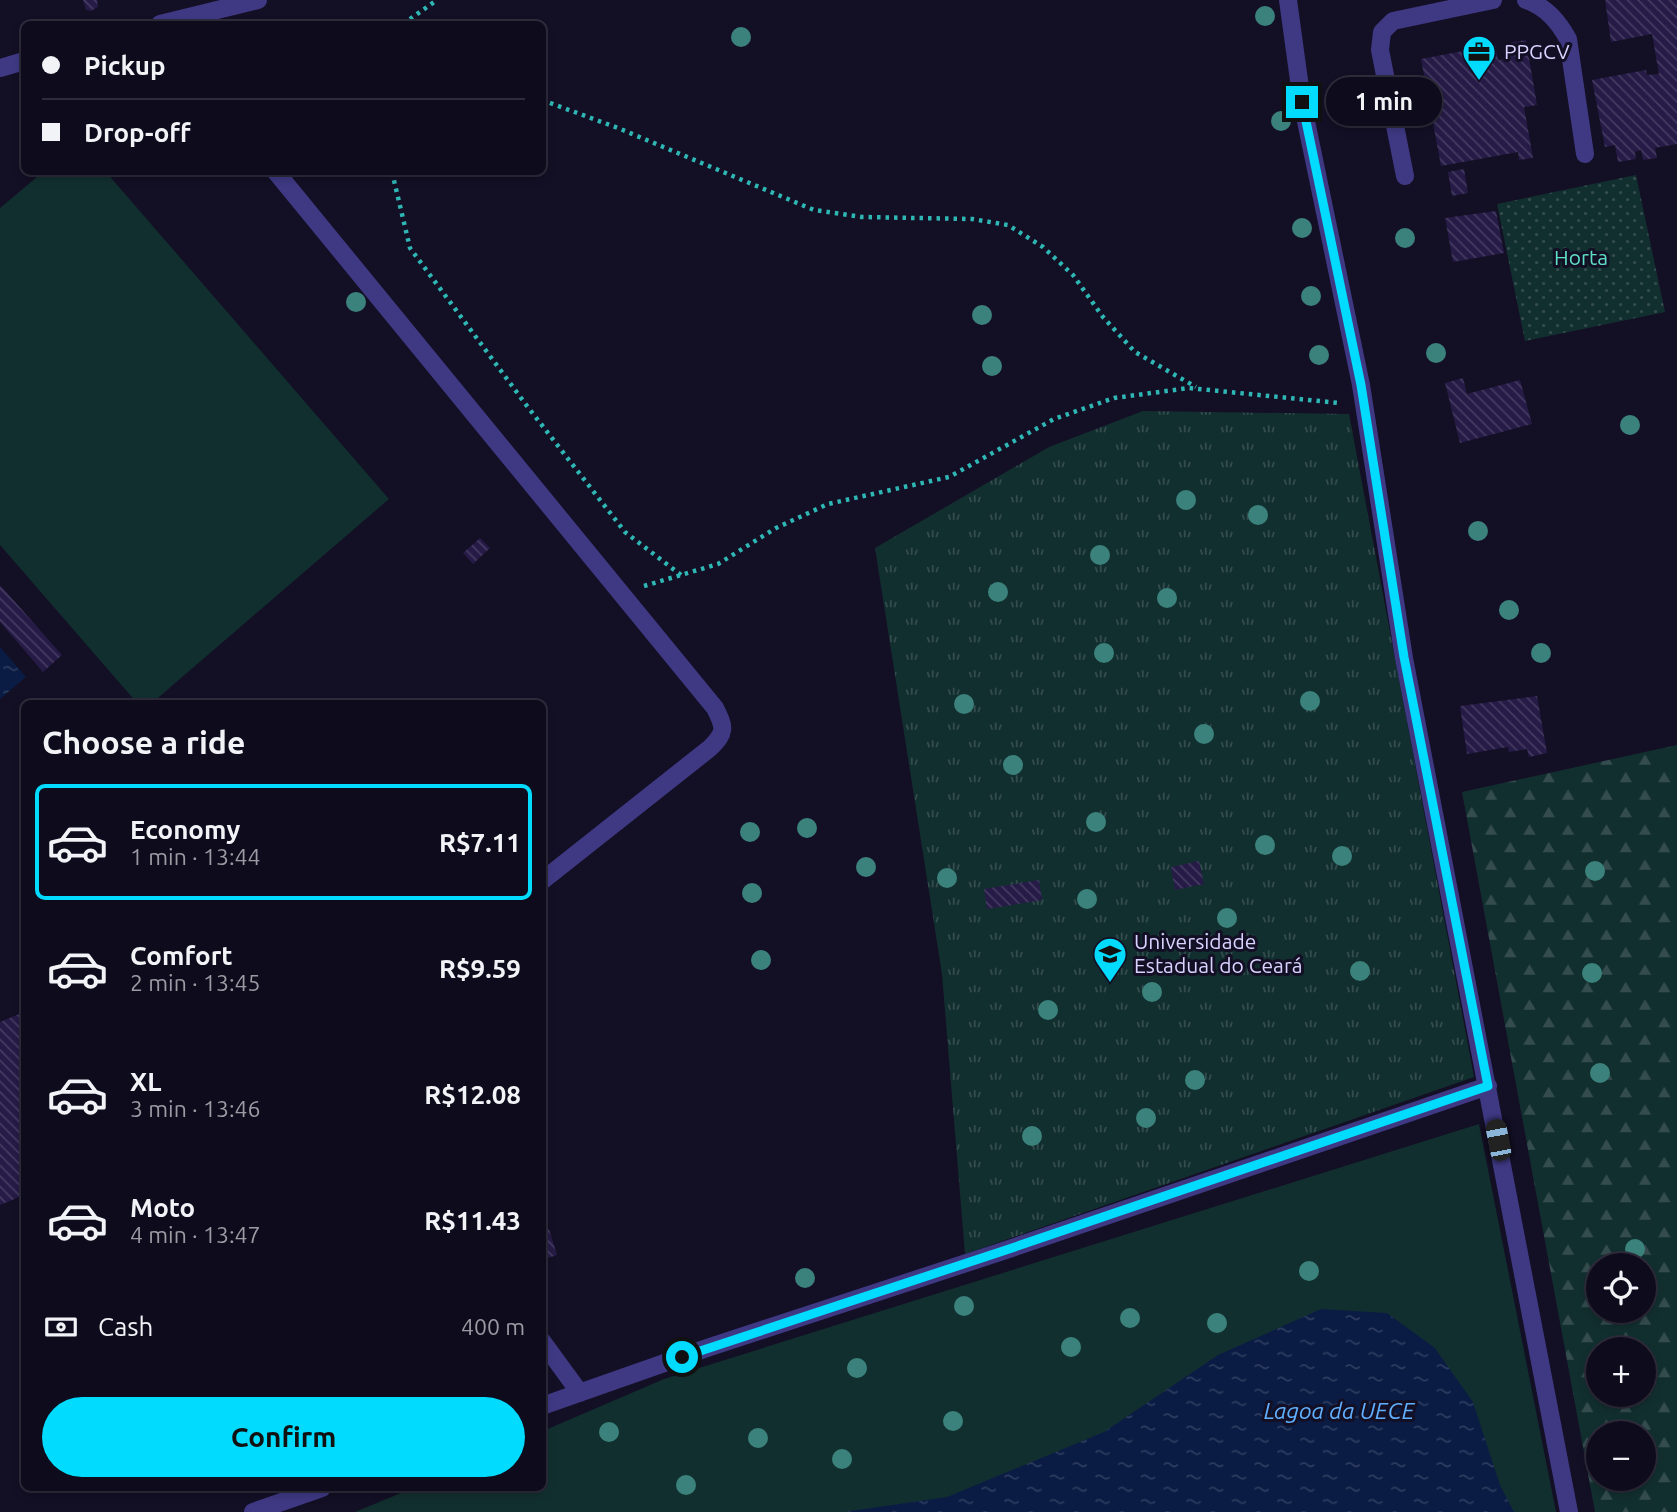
<!DOCTYPE html>
<html lang="en">
<head>
<meta charset="utf-8">
<style>
  :root { --surface:#0e0b1c; --page:#171425; --text:#f1f3f6; --muted:#9b9ba3; --line:#2e2b3b; --accent:#00dbfe }
  body { margin:0; font-family:Ubuntu,sans-serif; background:var(--page); color:var(--text); height:100vh; display:flex; flex-direction:column; font-size:26px; white-space:nowrap }
  * { box-sizing:border-box; margin:0 }
  p { font-size:23px; color:var(--muted) }
  .icon { flex:none; width:38px; height:38px; fill:none; stroke:currentColor; stroke-width:2; stroke-linecap:round; stroke-linejoin:round }
  .map { position:relative; flex:1; overflow:hidden }
  .side { position:absolute; left:21px; top:700px; width:525px; height:791px; display:flex; flex-direction:column; background:var(--surface); border-radius:10px; box-shadow:0 4px 10px #0003,0 0 0 2px var(--line) }
  .side>* { flex:none }
  .guide { position:absolute; left:21px; top:21px; width:525px; height:154px; border-radius:10px; box-shadow:0 4px 10px #0003,0 0 0 2px var(--line); display:grid; align-content:center; height:154px; padding:0 21px; background:var(--surface) }
  .fabs { position:absolute; left:1586px; top:1253px; display:grid; gap:14px }
  .fabs a { display:grid; place-items:center; width:70px; height:70px; border-radius:50%; background:var(--surface); box-shadow:0 4px 10px #0003,0 0 0 2px var(--line); font-size:35px }
  .end { position:absolute; width:32px; height:32px; margin:-16px; border:9px solid #00dbfe; background:#111; box-shadow:0 0 0 4px #111 }
  .from { border-radius:50% }
  .bubble { position:absolute; height:49px; border-radius:24px; background:var(--surface); box-shadow:0 4px 10px #0003,0 0 0 2px var(--line); font-size:23px; font-weight:600; line-height:49px; text-align:center }
  .car { position:absolute; width:21px; height:42px; margin:-21px -10px; border-radius:9px; box-shadow:0 0 5px 2px #0007; background:linear-gradient(#222 24%,#8ab4d8 0 40%,#222 0 76%,#8ab4d8 0 86%,#222 0) }
  .guide b { display:flex; align-items:center; gap:24px; height:66px; font-size:26px }
  .guide b+b { border-top:2px solid var(--line) }
  .guide i { width:18px; height:18px; background:var(--text) }
  ul { padding:0; list-style:none }
  li { display:flex; align-items:center; gap:21px; height:116px; margin:0 14px 10px; padding:0 7px; border:4px solid transparent; border-radius:10px }
  li div { flex:1 }
  li b { display:block; font-size:26px }
  li em { font-style:normal; font-weight:600 }
  li.on { border-color:var(--accent) }
  li>.icon { width:63px; height:63px; stroke-width:1.5 }
  h2 { padding:0 21px; font-size:32px; line-height:84px }
  .pay { display:flex; align-items:center; gap:18px; height:77px; padding:0 21px; font-size:26px }
  .pay p { margin-inline-start:auto }
  .action { display:flex; gap:14px; margin-top:auto; padding:14px 21px }
  .action a { flex:1; height:80px; border-radius:42px; background:var(--accent); color:#111; font-size:28px; font-weight:600; line-height:80px; text-align:center }
  .map>svg:first-child { display:block }
</style>
</head>
<body>
<div class="map">
<svg width="1677" height="1512" viewBox="0 0 1677 1512">
  <defs>
    <pattern id="grass-tufts" width="24" height="20" patternUnits="userSpaceOnUse" patternTransform="scale(1.75)"><rect width="24" height="20" fill="#122f2f"/><path d="M3 7l-1-3M5 7V3M7 7l1-3M15 17l-1-3M17 17v-4M19 17l1-3" fill="none" stroke="#344c4e"/></pattern>
    <pattern id="forest-firs" width="22" height="20" patternUnits="userSpaceOnUse" patternTransform="scale(1.75)"><rect width="22" height="20" fill="#122f2f"/><path d="M5 1l3.5 6h-7zM16 11l3.5 6h-7z" fill="#344c4e"/></pattern>
    <pattern id="garden-dots" width="8" height="8" patternUnits="userSpaceOnUse" patternTransform="scale(1.75)"><rect width="8" height="8" fill="#122f2f"/><path d="M2 2h.1M6 6h.1" fill="none" stroke="#344c4e" stroke-width="1.8" stroke-linecap="round"/></pattern>
    <pattern id="water-ripples" width="26" height="14" patternUnits="userSpaceOnUse" patternTransform="scale(1.75)"><rect width="26" height="14" fill="#0a1c43"/><path d="M2 4q2-2 4 0t4 0M15 11q2-2 4 0t4 0" fill="none" stroke="#2d3c5f"/></pattern>
    <pattern id="building-back-hatch" width="6" height="6" patternUnits="userSpaceOnUse" patternTransform="scale(1.75)"><rect width="6" height="6" fill="#251b46"/><path d="M-1 5l2 2M0 0l6 6M5-1l2 2" fill="none" stroke="#443b62"/></pattern>
  </defs>
  <rect width="100%" height="100%" fill="#130f25"/>
  <path fill="url(#grass-tufts)" d="M1143,411L1349,414L1474,1077L965,1254L942,974L875,548L1049,447Z"/>
  <path fill="url(#forest-firs)" fill-rule="evenodd" d="M1677,745V1512H1595L1462,792ZM1598,1265H1643V1311H1598ZM1598,1349H1643V1395H1598ZM1598,1433H1643V1479H1598Z"/>
  <path fill="#122f2f" d="M43,172H106L389,499L152,703H137L0,545V208Z
    M1479,1124L1556,1512H355L413,1488H542L543,1431L664,1379Z"/>
  <path fill="url(#garden-dots)" d="M1636,175L1665,312L1525,341L1497,204Z"/>
  <path fill="url(#water-ripples)" d="M0,647L26,677L0,699Z
    M1321,1309L1387,1313L1435,1348L1473,1402L1500,1485L1514,1512H844L947,1497L1104,1432L1218,1355Z"/>
  <path fill="url(#building-back-hatch)" d="M83,0H97L98,7L91,11L86,10Z
    M1605,0H1677V144L1655,148L1657,158L1643,160L1641,150L1635,152L1636,159L1618,162L1615,145L1605,147L1592,80L1646,70L1647,75L1659,74L1652,34L1611,42Z
    M1526,40L1537,105L1524,107L1533,158L1519,160L1518,152L1441,166L1421,59L1495,45L1498,60L1510,58L1507,43Z
    M1464,169L1468,193L1452,196L1448,172Z
    M1496,211L1504,253L1453,262L1445,218Z
    M1463,378L1467,394L1520,380L1532,424L1460,443L1445,383Z
    M480,538L490,548L473,564L463,553Z
    M0,585L62,655L43,672L0,622Z
    M1537,696L1547,753L1529,757L1527,749L1509,752L1508,747L1467,754L1460,706Z
    M1199,861L1204,884L1175,890L1171,867Z
    M1039,880L1042,900L987,909L984,889Z
    M24,1012V1195L0,1205V1022Z
    M549,1229L557,1255L542,1260V1231Z"/>
  <g fill="none" stroke-linecap="round" stroke-linejoin="round">
    <path stroke="#2eb7b4" stroke-width="4.5" stroke-dasharray="3.5 5" stroke-linecap="butt" d="M403,24L437,0
      M542,100L618,128L814,210L862,217L972,219L1008,225L1043,247L1073,275L1103,317L1135,352L1196,387
      M392,172L410,248L527,406L625,532L681,575
      M644,586L718,564L776,528L828,504L949,477L1054,419L1114,398L1189,388L1339,403"/>
    <path stroke="#3f3984" stroke-width="18" d="M1288,0L1302,102L1361,385L1404,658L1569,1512
      M1526,0C1546,7 1558,21 1568,39L1585,154
      M160,24L258,0
      M0,68L24,61
      M276,172L715,708C725,728 726,732 710,748L542,881
      M1405,176L1380,50L1382,32L1393,21L1493,0
      M542,1341L580,1393
      M542,1406L707,1348L1003,1251L1488,1086
      M253,1512L322,1488"/>
  </g>
  <g fill="#3c827c">
    <circle cx="1265" cy="16" r="10"/>
    <circle cx="741" cy="37" r="10"/>
    <circle cx="1281" cy="121" r="10"/>
    <circle cx="1302" cy="228" r="10"/>
    <circle cx="1405" cy="238" r="10"/>
    <circle cx="1311" cy="296" r="10"/>
    <circle cx="356" cy="302" r="10"/>
    <circle cx="982" cy="315" r="10"/>
    <circle cx="1436" cy="353" r="10"/>
    <circle cx="1319" cy="355" r="10"/>
    <circle cx="992" cy="366" r="10"/>
    <circle cx="1630" cy="425" r="10"/>
    <circle cx="1186" cy="500" r="10"/>
    <circle cx="1258" cy="515" r="10"/>
    <circle cx="1478" cy="531" r="10"/>
    <circle cx="1100" cy="555" r="10"/>
    <circle cx="998" cy="592" r="10"/>
    <circle cx="1167" cy="598" r="10"/>
    <circle cx="1509" cy="610" r="10"/>
    <circle cx="1104" cy="653" r="10"/>
    <circle cx="1541" cy="653" r="10"/>
    <circle cx="1310" cy="701" r="10"/>
    <circle cx="964" cy="704" r="10"/>
    <circle cx="1204" cy="734" r="10"/>
    <circle cx="1013" cy="765" r="10"/>
    <circle cx="1096" cy="822" r="10"/>
    <circle cx="807" cy="828" r="10"/>
    <circle cx="750" cy="832" r="10"/>
    <circle cx="1265" cy="845" r="10"/>
    <circle cx="1342" cy="856" r="10"/>
    <circle cx="866" cy="867" r="10"/>
    <circle cx="1595" cy="871" r="10"/>
    <circle cx="947" cy="878" r="10"/>
    <circle cx="752" cy="893" r="10"/>
    <circle cx="1087" cy="899" r="10"/>
    <circle cx="1227" cy="918" r="10"/>
    <circle cx="761" cy="960" r="10"/>
    <circle cx="1360" cy="971" r="10"/>
    <circle cx="1592" cy="973" r="10"/>
    <circle cx="1152" cy="992" r="10"/>
    <circle cx="1048" cy="1010" r="10"/>
    <circle cx="1600" cy="1073" r="10"/>
    <circle cx="1195" cy="1080" r="10"/>
    <circle cx="1146" cy="1118" r="10"/>
    <circle cx="1032" cy="1136" r="10"/>
    <circle cx="1635" cy="1249" r="10"/>
    <circle cx="1309" cy="1271" r="10"/>
    <circle cx="805" cy="1278" r="10"/>
    <circle cx="964" cy="1306" r="10"/>
    <circle cx="1130" cy="1318" r="10"/>
    <circle cx="1217" cy="1323" r="10"/>
    <circle cx="1071" cy="1347" r="10"/>
    <circle cx="857" cy="1368" r="10"/>
    <circle cx="953" cy="1421" r="10"/>
    <circle cx="609" cy="1432" r="10"/>
    <circle cx="758" cy="1438" r="10"/>
    <circle cx="842" cy="1459" r="10"/>
    <circle cx="686" cy="1485" r="10"/>
  </g>
  <g fill="none" stroke-linecap="round" stroke-linejoin="round">
    <path stroke="#00dbfe" stroke-width="9" d="M682,1357L1003,1251L1488,1086L1404,657L1361,385L1302,102"/>
  </g>
  <defs>
    <symbol id="office-pin" viewBox="-11 -11 22 30"><path d="M0 17L-7.5 6A9.5 9.5 0 1 1 7.5 6Z" fill="#00dbfe" stroke="#130f25"/><path d="M-6-3h4V-5.5h4V-3h4V5H-6ZM-1-4.5V-3h2v-1.5ZM-6 0V1H6V0Z" fill="#111"/></symbol>
    <symbol id="university-pin" viewBox="-11 -11 22 30"><path d="M0 17L-7.5 6A9.5 9.5 0 1 1 7.5 6Z" fill="#00dbfe" stroke="#130f25"/><path d="M0-5L7-2L0 1L-7-2ZM-4 1L0 2.5L4 1V4Q0 6-4 4Z" fill="#111"/></symbol>
  </defs>
  <g fill-rule="evenodd">
    <use href="#office-pin" x="1460" y="33" width="38" height="52"/>
    <use href="#university-pin" x="1091" y="935" width="38" height="52"/>
  </g>
  <g text-anchor="middle" stroke-width="6" stroke-linejoin="round" paint-order="stroke">
    <g font-size="21" fill="#d9d3ff" stroke="#130f25" text-anchor="start">
      <text x="1504" y="59">PPGCV</text>
      <text x="1134" y="949">Universidade<tspan x="1134" dy="24">Estadual do Ceará</tspan></text>
    </g>
    <g font-size="21" fill="#5ee0c4" stroke="#130f25">
      <text x="1581" y="265">Horta</text>
    </g>
    <g font-size="23" font-style="italic" fill="#61b0ff" stroke="#130f25">
      <text x="1339" y="1419">Lagoa da UECE</text>
    </g>
  </g>
</svg>
<div class="fabs">
<a><svg class="icon" aria-label="locate" viewBox="0 0 24 24"><circle cx="12" cy="12" r="6"/><path d="M12 2v4M12 18v4M2 12h4M18 12h4"/></svg></a>
<a>+</a>
<a>−</a>
</div>
<i class="end from" style="left:682px;top:1357px"></i>
<i class="end" style="left:1302px;top:102px"></i>
<div class="bubble" style="left:1326px;top:77px;width:116px">1 min</div>
<i class="car" style="left:1498px;top:1140px;rotate:349deg"></i>
<div class="guide">
<b><i class="from"></i>Pickup</b>
<b><i></i>Drop-off</b>
</div>
<section class="side">
<h2>Choose a ride</h2>
<ul>
<li class="on"><svg class="icon" aria-label="car" viewBox="0 0 24 24"><path d="M5 17H2v-5l4-1 3-4h7l3 4 3 1v5h-3M9 17h6M6 11h13"/><circle cx="7" cy="17" r="2"/><circle cx="17" cy="17" r="2"/></svg><div><b>Economy</b><p>1 min · 13:44</p></div><em>R$7.11</em></li>
<li><svg class="icon" aria-label="car" viewBox="0 0 24 24"><path d="M5 17H2v-5l4-1 3-4h7l3 4 3 1v5h-3M9 17h6M6 11h13"/><circle cx="7" cy="17" r="2"/><circle cx="17" cy="17" r="2"/></svg><div><b>Comfort</b><p>2 min · 13:45</p></div><em>R$9.59</em></li>
<li><svg class="icon" aria-label="car" viewBox="0 0 24 24"><path d="M5 17H2v-5l4-1 3-4h7l3 4 3 1v5h-3M9 17h6M6 11h13"/><circle cx="7" cy="17" r="2"/><circle cx="17" cy="17" r="2"/></svg><div><b>XL</b><p>3 min · 13:46</p></div><em>R$12.08</em></li>
<li><svg class="icon" aria-label="car" viewBox="0 0 24 24"><path d="M5 17H2v-5l4-1 3-4h7l3 4 3 1v5h-3M9 17h6M6 11h13"/><circle cx="7" cy="17" r="2"/><circle cx="17" cy="17" r="2"/></svg><div><b>Moto</b><p>4 min · 13:47</p></div><em>R$11.43</em></li>
</ul>
<div class="pay"><svg class="icon" aria-label="cash" viewBox="0 0 24 24"><path d="M3 7h18v10H3z"/><circle cx="12" cy="12" r="2"/></svg>Cash<p>400 m</p></div>
<div class="action"><a>Confirm</a></div>
</section>
</div>
</body>
</html>
